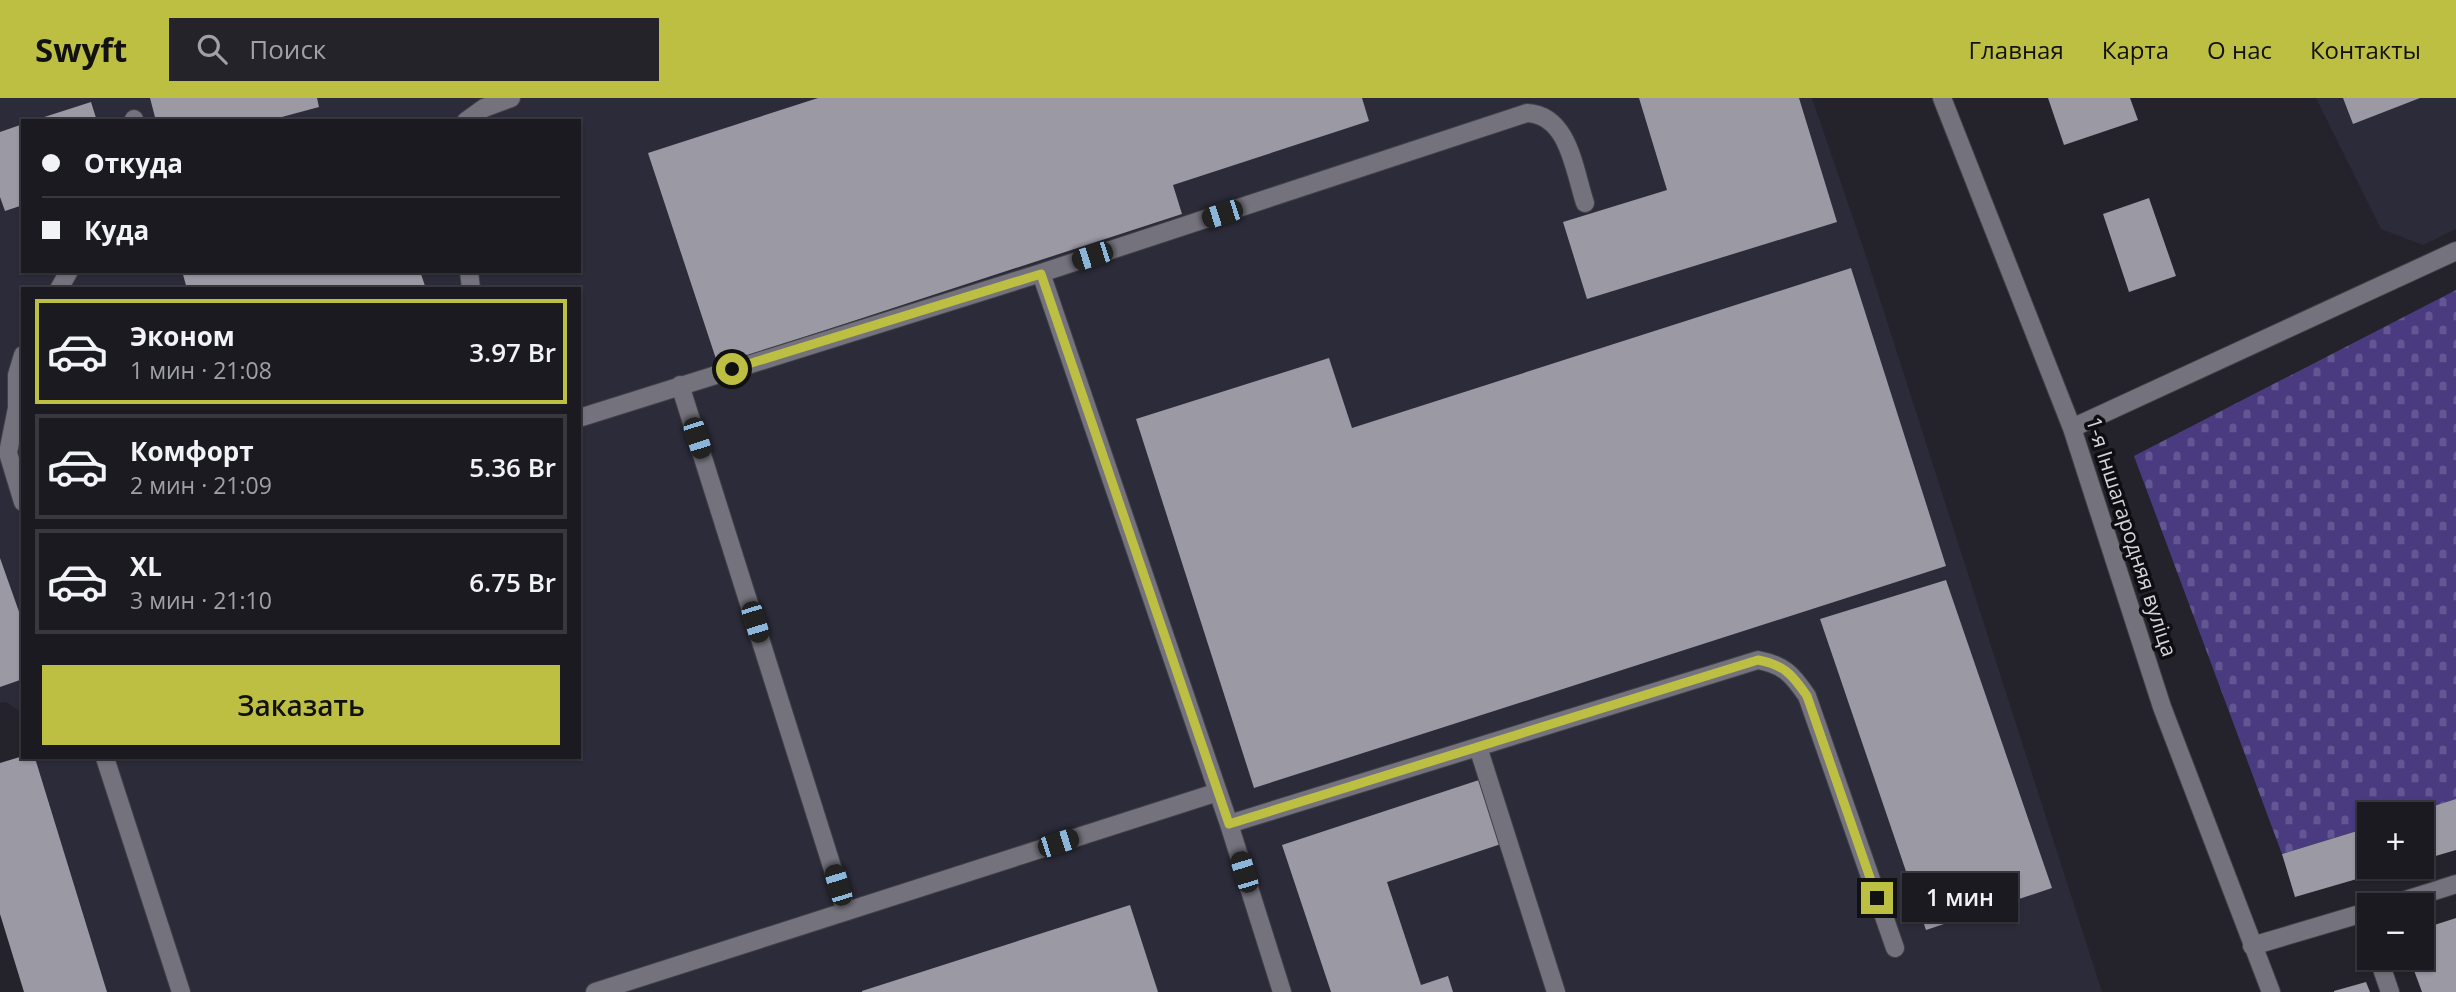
<!DOCTYPE html>
<html lang="ru">
<head>
<meta charset="utf-8">
<style>
  :root { --surface:#1b1a21; --page:#24232a; --text:#f1f3f6; --muted:#a0a1a5; --line:#39383f; --accent:#bdbf43 }
  body { margin:0; font-family:"Open Sans",sans-serif; background:var(--page); color:var(--text); height:100vh; display:flex; flex-direction:column; font-size:26px; white-space:nowrap }
  * { box-sizing:border-box; margin:0 }
  p { font-size:23px; color:var(--muted) }
  .icon { flex:none; width:38px; height:38px; fill:none; stroke:currentColor; stroke-width:2; stroke-linecap:round; stroke-linejoin:round }
  .map { position:relative; flex:1; overflow:hidden }
  .side { position:absolute; left:21px; top:189px; width:560px; height:472px; display:flex; flex-direction:column; background:var(--surface); border-radius:0px; box-shadow:0 2px 5px #0004,0 0 0 2px var(--line) }
  .side>* { flex:none }
  .banner { position:absolute; left:21px; top:21px; width:560px; height:154px; border-radius:0px; box-shadow:0 2px 5px #0004,0 0 0 2px var(--line); display:grid; align-content:center; height:154px; padding:0 21px; background:var(--surface) }
  .buttons { position:absolute; left:2357px; top:704px; display:grid; gap:14px }
  .buttons a { display:grid; place-items:center; width:77px; height:77px; border-radius:0px; background:var(--surface); box-shadow:0 2px 5px #0004,0 0 0 2px var(--line); font-size:35px }
  .end { position:absolute; width:32px; height:32px; margin:-16px; border:9px solid #bdbf43; background:#111; box-shadow:0 0 0 4px #111 }
  .from { border-radius:50% }
  .bubble { position:absolute; height:49px; border-radius:0px; background:var(--surface); box-shadow:0 2px 5px #0004,0 0 0 2px var(--line); font-size:23px; font-weight:600; line-height:49px; text-align:center }
  .car { position:absolute; width:21px; height:42px; margin:-21px -10px; border-radius:9px; box-shadow:0 0 5px 2px #0007; background:linear-gradient(#222 24%,#8ab4d8 0 40%,#222 0 76%,#8ab4d8 0 86%,#222 0) }
  .banner b { display:flex; align-items:center; gap:24px; height:66px; font-size:26px }
  .banner b+b { border-top:2px solid var(--line) }
  .banner i { width:18px; height:18px; background:var(--text) }
  ul { padding:12px 0 0; list-style:none }
  li { display:flex; align-items:center; gap:21px; height:105px; margin:0 14px 10px; padding:0 7px; border:4px solid var(--line); border-radius:0px }
  li div { flex:1 }
  li b { display:block; font-size:26px }
  li em { font-style:normal; font-weight:600 }
  li.current { border-color:var(--accent) }
  li>.icon { width:63px; height:63px; stroke-width:1.5 }
  .button { display:flex; gap:14px; margin-top:auto; padding:14px 21px }
  .button a { flex:1; height:80px; border-radius:0px; background:var(--accent); color:#111; font-size:28px; font-weight:600; line-height:80px; text-align:center }
  header { display:flex; align-items:center; gap:42px; box-sizing:border-box; height:98px; padding:0 35px; background:var(--accent); color:#111 }
  header strong { font-size:33px }
  nav { display:flex; gap:38px; margin-inline-start:auto; font-size:24px }
  .search { width:490px; height:63px; background:var(--page); display:flex; align-items:center; gap:18px; box-sizing:border-box; padding:0 24px; border-radius:0px; color:var(--muted); font-size:26px }
  .map>svg:first-child { display:block }
</style>
</head>
<body>
<header>
<strong>Swyft</strong>
<div class="search"><svg class="icon" aria-label="search" viewBox="0 0 24 24"><circle cx="10" cy="10" r="6"/><path d="M15 15l6 6"/></svg>Поиск</div>
<nav><a>Главная</a><a>Карта</a><a>О нас</a><a>Контакты</a></nav>
</header>
<div class="map">
<svg width="2456" height="894" viewBox="0 0 2456 894">
  <defs>
    <pattern id="cemetery-stones" width="16" height="16" patternUnits="userSpaceOnUse" patternTransform="scale(1.75)"><rect width="16" height="16" fill="#4a3b81"/><path d="M2 7V4a2 2 0 0 1 4 0v3zM10 15v-3a2 2 0 0 1 4 0v3z" fill="#635692"/></pattern>
  </defs>
  <rect width="100%" height="100%" fill="#24232c"/>
  <path fill="#2c2b39" fill-rule="evenodd" d="M0,0H1812L1867,161L2102,894H107L35,660H579V191H23V618L22,615L6,604L0,605ZM23,23H579V173H23Z
    M2316,0H2456V131L2423,147L2381,131Z"/>
  <path fill="url(#cemetery-stones)" d="M2456,192V701L2411,716H2370L2369,729L2282,756L2134,358Z"/>
  <path fill="#9a99a4" d="M150,0H317L319,9L267,23H156Z
    M818,0H1362L1369,23L1173,87L1182,116L718,267L648,55Z
    M1639,0H1799L1837,124L1587,201L1563,124L1667,92Z
    M2048,0H2130L2138,22L2064,47Z
    M2343,0H2420L2353,26Z
    M91,4L97,23H35V22Z
    M23,26V107L5,113L0,99V34Z
    M2149,100L2176,178L2129,194L2103,116Z
    M1851,170L1946,468L1254,690L1136,321L1329,260L1352,330Z
    M182,173H420L426,191H187Z
    M0,460L23,525V581L0,589Z
    M1946,482L2052,790L1926,832L1820,521Z
    M23,658V660H35L107,894H24L0,816V665Z
    M1482,681L1504,745L1387,784L1421,887L1448,878L1453,894H1331L1282,747Z
    M2456,701V752L2422,762V716L2412,715Z
    M2370,729V768L2398,769L2295,799L2282,756Z
    M1130,807L1158,894H862V893Z
    M2456,820V894H2422L2409,859H2422V831Z
    M2366,884L2370,894H2334V893Z"/>
  <g fill="none" stroke-linecap="round" stroke-linejoin="round">
    <defs>
      <path id="minor" d="M1942,0L2072,330L2162,609L2271,894
        M134,23V21
        M466,23L484,10L511,0
        M469,173L471,191
        M59,191L69,173
        M23,257L17,277V310L8,355L23,404
        M680,287L846,813
        M579,320L1041,175
        M2072,330L2456,153
        M1478,649L1556,894
        M105,660L181,894
        M1218,694L1229,726L1758,562C1784,567 1792,576 1807,598L1895,850
        M1229,726L1282,894
        M2390,807L2456,786
        M2363,815L2370,834
        M2252,848L2370,813
        M2378,859L2390,894
        M595,894L1218,694L1041,175L1527,15C1569,17 1574,72 1585,105"/>
    </defs>
    <use href="#minor" stroke="#414147" stroke-width="20"/>
    <use href="#minor" stroke="#74737d" stroke-width="18"/>
  </g>
  <g fill="none" stroke-linecap="round" stroke-linejoin="round">
    <path stroke="#bdbf43" stroke-width="9" d="M732,271L1041,176L1229,726L1758,562C1784,567 1792,576 1807,598L1877,800"/>
  </g>
  <g text-anchor="middle" stroke-width="7" stroke-linejoin="round" paint-order="stroke">
    <g font-size="21" fill="#d5d4da" stroke="#0e0d11">
      <text transform="translate(2131 439) rotate(72)" y="7">1-я Іншагародняя вуліца</text>
    </g>
  </g>
</svg>
<div class="buttons">
<a>+</a>
<a>−</a>
</div>
<i class="end from" style="left:732px;top:271px"></i>
<i class="end" style="left:1877px;top:800px"></i>
<div class="bubble" style="left:1902px;top:775px;width:116px">1 мин</div>
<i class="car" style="left:1222px;top:116px;rotate:252deg"></i>
<i class="car" style="left:1092px;top:158px;rotate:252deg"></i>
<i class="car" style="left:697px;top:340px;rotate:162deg"></i>
<i class="car" style="left:755px;top:524px;rotate:163deg"></i>
<i class="car" style="left:1058px;top:745px;rotate:72deg"></i>
<i class="car" style="left:1244px;top:774px;rotate:343deg"></i>
<i class="car" style="left:838px;top:787px;rotate:343deg"></i>
<div class="banner">
<b><i class="from"></i>Откуда</b>
<b><i></i>Куда</b>
</div>
<section class="side">
<ul>
<li class="current"><svg class="icon" aria-label="car" viewBox="0 0 24 24"><path d="M5 17H2v-5l4-1 3-4h7l3 4 3 1v5h-3M9 17h6M6 11h13"/><circle cx="7" cy="17" r="2"/><circle cx="17" cy="17" r="2"/></svg><div><b>Эконом</b><p>1 мин · 21:08</p></div><em>3.97 Br</em></li>
<li><svg class="icon" aria-label="car" viewBox="0 0 24 24"><path d="M5 17H2v-5l4-1 3-4h7l3 4 3 1v5h-3M9 17h6M6 11h13"/><circle cx="7" cy="17" r="2"/><circle cx="17" cy="17" r="2"/></svg><div><b>Комфорт</b><p>2 мин · 21:09</p></div><em>5.36 Br</em></li>
<li><svg class="icon" aria-label="car" viewBox="0 0 24 24"><path d="M5 17H2v-5l4-1 3-4h7l3 4 3 1v5h-3M9 17h6M6 11h13"/><circle cx="7" cy="17" r="2"/><circle cx="17" cy="17" r="2"/></svg><div><b>XL</b><p>3 мин · 21:10</p></div><em>6.75 Br</em></li>
</ul>
<div class="button"><a>Заказать</a></div>
</section>
</div>
</body>
</html>
